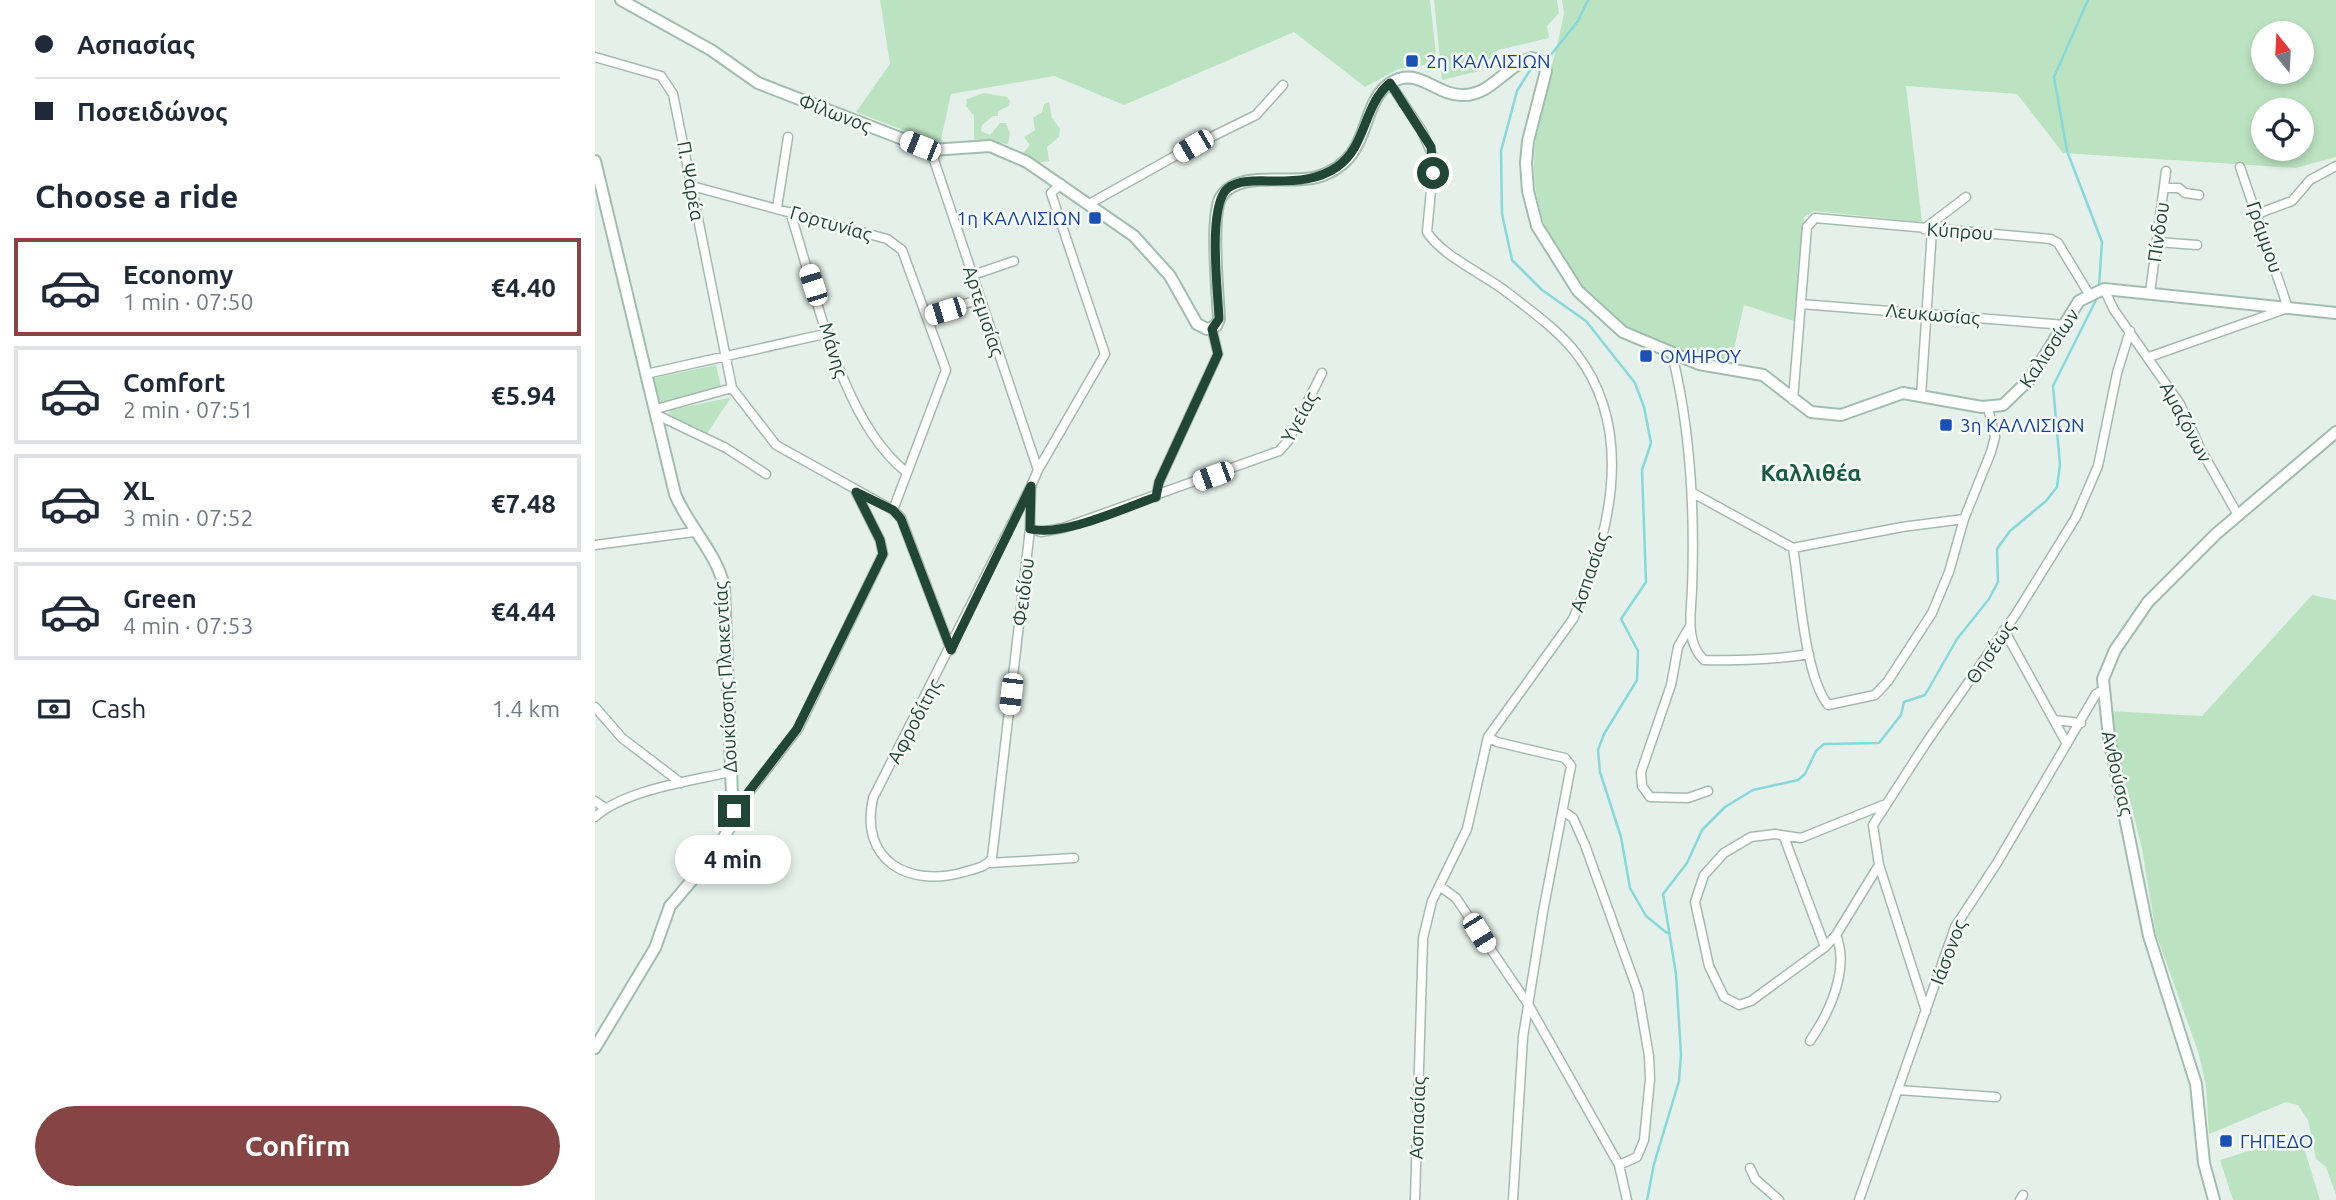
<!DOCTYPE html>
<html lang="en">
<head>
<meta charset="utf-8">
<style>
  :root { --surface:#fff; --page:#f2f2f3; --text:#1f2937; --muted:#747a83; --line:#e0e1e3; --accent:#844544 }
  body { margin:0; font-family:Ubuntu,sans-serif; background:var(--page); color:var(--text); height:100vh; display:flex; flex-direction:column; font-size:26px; white-space:nowrap }
  * { box-sizing:border-box; margin:0 }
  p { font-size:23px; color:var(--muted) }
  .icon { flex:none; width:38px; height:38px; fill:none; stroke:currentColor; stroke-width:2; stroke-linecap:round; stroke-linejoin:round }
  .map { position:relative; flex:1; overflow:hidden }
  .drawer { display:flex; flex-direction:column; background:var(--surface); width:595px }
  .drawer>* { flex:none }
  .top-card { display:grid; align-content:center; height:154px; padding:0 35px; background:var(--surface) }
  .needle { width:46px; rotate:342deg }
  .tools { position:absolute; left:1656px; top:21px; display:grid; gap:14px }
  .tools a { display:grid; place-items:center; width:63px; height:63px; border-radius:50%; background:var(--surface); box-shadow:0 4px 10px #0003; font-size:35px }
  .end { position:absolute; width:32px; height:32px; margin:-16px; border:9px solid #214536; background:#fff; box-shadow:0 0 0 4px #fff }
  .from { border-radius:50% }
  .bubble { position:absolute; height:49px; border-radius:24px; background:var(--surface); box-shadow:0 4px 10px #0003; font-size:23px; font-weight:700; line-height:49px; text-align:center }
  .car { position:absolute; width:21px; height:42px; margin:-21px -10px; border-radius:9px; box-shadow:0 0 5px 2px #0007; background:linear-gradient(#fff 24%,#345 0 40%,#fff 0 76%,#345 0 86%,#fff 0) }
  .top-card b { display:flex; align-items:center; gap:24px; height:66px; font-size:26px }
  .top-card b+b { border-top:2px solid var(--line) }
  .top-card i { width:18px; height:18px; background:var(--text) }
  ul { padding:0; list-style:none }
  li { display:flex; align-items:center; gap:21px; height:98px; margin:0 14px 10px; padding:0 21px; border:4px solid var(--line); border-radius:0px }
  li div { flex:1 }
  li b { display:block; font-size:26px }
  li em { font-style:normal; font-weight:700 }
  li.selected { border-color:var(--accent) }
  li>.icon { width:63px; height:63px; stroke-width:1.5 }
  h2 { padding:0 35px; font-size:32px; line-height:84px }
  .pay { display:flex; align-items:center; gap:18px; height:77px; padding:0 35px; font-size:26px }
  .pay p { margin-inline-start:auto }
  .primary-button { display:flex; gap:14px; margin-top:auto; padding:14px 35px }
  .primary-button a { flex:1; height:80px; border-radius:42px; background:var(--accent); color:#fff; font-size:28px; font-weight:700; line-height:80px; text-align:center }
  main { display:flex; flex:1; min-height:0 }
  .map>svg:first-child { display:block }
</style>
</head>
<body>
<main>
<section class="drawer">
<div class="top-card">
<b><i class="from"></i>Ασπασίας</b>
<b><i></i>Ποσειδώνος</b>
</div>
<h2>Choose a ride</h2>
<ul>
<li class="selected"><svg class="icon" aria-label="car" viewBox="0 0 24 24"><path d="M5 17H2v-5l4-1 3-4h7l3 4 3 1v5h-3M9 17h6M6 11h13"/><circle cx="7" cy="17" r="2"/><circle cx="17" cy="17" r="2"/></svg><div><b>Economy</b><p>1 min · 07:50</p></div><em>€4.40</em></li>
<li><svg class="icon" aria-label="car" viewBox="0 0 24 24"><path d="M5 17H2v-5l4-1 3-4h7l3 4 3 1v5h-3M9 17h6M6 11h13"/><circle cx="7" cy="17" r="2"/><circle cx="17" cy="17" r="2"/></svg><div><b>Comfort</b><p>2 min · 07:51</p></div><em>€5.94</em></li>
<li><svg class="icon" aria-label="car" viewBox="0 0 24 24"><path d="M5 17H2v-5l4-1 3-4h7l3 4 3 1v5h-3M9 17h6M6 11h13"/><circle cx="7" cy="17" r="2"/><circle cx="17" cy="17" r="2"/></svg><div><b>XL</b><p>3 min · 07:52</p></div><em>€7.48</em></li>
<li><svg class="icon" aria-label="car" viewBox="0 0 24 24"><path d="M5 17H2v-5l4-1 3-4h7l3 4 3 1v5h-3M9 17h6M6 11h13"/><circle cx="7" cy="17" r="2"/><circle cx="17" cy="17" r="2"/></svg><div><b>Green</b><p>4 min · 07:53</p></div><em>€4.44</em></li>
</ul>
<div class="pay"><svg class="icon" aria-label="cash" viewBox="0 0 24 24"><path d="M3 7h18v10H3z"/><circle cx="12" cy="12" r="2"/></svg>Cash<p>1.4 km</p></div>
<div class="primary-button"><a>Confirm</a></div>
</section>
<div class="map">
<svg width="1741" height="1200" viewBox="0 0 1741 1200">
  <rect width="100%" height="100%" fill="#e5f0ea"/>
  <path fill="#bce3c1" fill-rule="evenodd" d="M285,0H835L842,63L803,69L770,87L699,32L529,105L459,76L356,94L345,144L261,112L295,64Z
    M839,0H962L964,13L952,26L954,38L903,50L884,71L847,80Z
    M967,0H1741V157L1701,168L1468,153L1422,94L1311,86L1327,222L1219,211L1209,217L1199,321L1149,305L1136,361C1098,352 1059,345 1025,324C975,292 938,224 939,165C940,114 960,63 969,13ZM1668,33H1706V72H1668ZM1668,110H1706V149H1668Z
    M389,93L412,97L415,101L414,106L403,111V116H398L387,125L386,131L395,135L405,123H411L415,134L413,144L379,139V116L371,106L372,99Z
    M454,102L457,118L465,129L464,137L452,147L454,161L442,163L426,155L435,145L429,137L440,130L438,118L447,112L449,104Z
    M121,365L127,391L64,404L59,378Z
    M133,398L135,399L111,435L73,414L76,410Z
    M1717,595L1741,600V1195L1731,1167L1721,1159L1713,1120L1703,1105L1691,1102L1614,1134L1611,1087L1604,1054L1561,934L1547,849L1513,711L1607,716Z
    M1705,1135L1725,1200H1638L1625,1160Z"/>
  <g fill="none" stroke-linecap="round" stroke-linejoin="round">
    <path stroke="#88d8da" stroke-width="2.5" d="M1493,0L1459,77L1472,151L1507,242L1504,286
      M955,56L983,21L993,0
      M937,67L922,91L906,151L907,214L917,260L947,290L991,321L1040,383L1049,407L1056,443L1047,470L1051,582L1026,619L1043,651L1042,680L1009,734L1003,750L1005,772L1026,837L1035,888L1051,916L1072,933
      M1052,1200L1059,1164L1084,1081L1086,1054L1081,974L1068,894L1092,863L1107,830L1130,807L1158,790L1203,780L1210,774L1221,751L1229,744L1284,743L1306,715L1309,702L1330,695L1362,639L1394,599L1403,582L1402,549L1415,531L1451,501L1462,487L1465,465L1458,386L1503,296"/>
    <defs>
      <path id="street" d="M0,57L66,76L78,94L137,388L181,445L298,510L306,518L356,650
        M795,83L827,131L839,159L832,232C847,256 889,274 913,293C936,311 962,329 981,353C1042,432 1015,536 978,619L893,737L872,829L837,901L828,938L820,1200
        M340,150L339,160L443,470
        M97,186L292,239L307,250L351,370L298,510
        M1569,188H1584L1590,193L1604,195
        M494,204L598,146L661,115L688,85
        M182,208L193,137
        M195,212C221,292 245,419 311,472
        M1662,214L1697,201L1715,180L1741,166
        M1329,229L1371,197
        M1562,242L1602,245
        M378,275L419,261
        M1509,289L1519,310L1585,404L1606,450L1643,515
        M1555,293L1571,171
        M1206,304L1470,325
        M332,316L385,299
        M1077,354C1096,431 1100,509 1097,589C1096,614 1090,642 1109,660C1145,661 1179,660 1214,654
        M1554,357L1693,308L1645,167
        M51,374L234,333
        M1326,396L1337,230
        M1198,400L1212,227L1220,218L1456,239L1463,243L1494,294
        M61,409L137,388
        M62,415L131,448L171,474
        M436,486L278,798C264,861 314,888 369,872C379,869 392,867 397,858L435,529L436,486L443,470L510,354L456,193L466,184
        M1098,493L1198,548L1307,527L1369,519
        M561,497L564,482L623,354L617,329
        M435,529L446,532L468,528L684,451L693,441L727,373
        M0,545L99,532
        M1198,548C1205,589 1209,674 1233,705L1280,695L1293,681L1337,613L1354,572L1369,519L1396,452L1400,437L1393,408
        M1095,626L1083,647L1076,685L1046,772L1047,786L1055,797L1093,798L1113,791
        M1409,630L1472,744
        M0,707L27,738L86,783
        M1459,720L1486,723
        M893,737L902,742L970,758L976,766L948,912L928,1037L918,1200
        M0,801L10,808
        M968,811L978,818L990,845L1043,992L1054,1056L1055,1079L1049,1140L1042,1157L1024,1165
        M139,812L203,729L288,554L285,540L261,492
        M0,817C29,790 96,781 135,772
        M1189,837L1230,947
        M395,863L479,858
        M1284,865L1241,935L1230,947L1156,1001L1144,1005L1129,997L1114,966L1100,902L1109,875L1129,853L1156,837L1180,834L1206,838L1288,805
        M846,887L861,898L933,1004L1024,1165L1032,1200
        M1331,1011L1284,865L1278,825L1331,743L1421,614L1481,517L1503,466L1522,373L1535,331
        M1215,1041C1234,1013 1255,970 1241,935
        M1303,1090L1401,1097
        M1155,1168L1160,1179L1184,1200
        M1264,1200L1360,927L1402,863L1501,694L1508,690
        M1425,1200L1428,1195"/>
      <path id="secondary" d="M26,0L116,50L163,83L336,150L395,146L432,162L539,236L575,276L602,324L612,329L621,326L624,319C623,294 615,215 626,197C643,169 695,185 722,177C779,160 763,106 794,84C822,64 840,96 868,95C897,95 911,65 937,58L948,62L951,71L933,141L931,163L933,191L942,226L983,291L1028,332L1104,364L1168,375L1216,412L1246,415L1308,393L1387,407L1408,405L1435,379L1484,301L1509,289L1741,313
        M0,161L80,494C93,526 121,552 129,586L138,821L121,852L75,906L60,948L0,1048
        M1619,1200L1609,1163L1601,1084L1554,936L1514,738L1508,679L1520,650L1553,602L1621,534L1741,432"/>
    </defs>
    <use href="#street" stroke="#a6b9b0" stroke-width="11"/>
    <use href="#secondary" stroke="#a2bdb0" stroke-width="14"/>
    <use href="#street" stroke="#fff" stroke-width="8"/>
    <use href="#secondary" stroke="#fff" stroke-width="10"/>
  </g>
  <g fill="none" stroke-linecap="round" stroke-linejoin="round">
    <path stroke="#214536" stroke-width="9" d="M139,811L202,729L288,554L285,540L261,492L298,510L306,519L356,650L436,486L435,529C468,537 529,508 561,497L564,482L623,354L617,329L624,319C623,291 612,205 633,188C645,179 665,181 680,181C702,181 723,180 742,167C772,146 768,105 795,83L836,147L838,173"/>
  </g>
  <g fill="#1a4fb4" stroke="#f7fbf8" stroke-width="2.5">
    <rect x="810" y="54" width="14" height="14" rx="3.5"/>
    <rect x="493" y="211" width="14" height="14" rx="3.5"/>
    <rect x="1044" y="349" width="14" height="14" rx="3.5"/>
    <rect x="1344" y="418" width="14" height="14" rx="3.5"/>
    <rect x="1624" y="1134" width="14" height="14" rx="3.5"/>
  </g>
  <g text-anchor="middle" stroke-width="5" stroke-linejoin="round" paint-order="stroke">
    <g font-size="19" fill="#164399" stroke="#f7fbf8" text-anchor="start">
      <text x="831" y="68">2η ΚΑΛΛΙΣΙΩΝ</text>
      <text x="486" y="225" text-anchor="end">1η ΚΑΛΛΙΣΙΩΝ</text>
      <text x="1065" y="363">ΟΜΗΡΟΥ</text>
      <text x="1365" y="432">3η ΚΑΛΛΙΣΙΩΝ</text>
      <text x="1645" y="1148">ΓΗΠΕΔΟ</text>
    </g>
    <g font-size="19" fill="#214536" stroke="#f7fbf8">
      <text transform="translate(240 113) rotate(21)" y="7">Φίλωνος</text>
      <text transform="translate(96 181) rotate(80)" y="7">Π. Ψαρέα</text>
      <text transform="translate(236 223) rotate(16)" y="7">Γορτυνίας</text>
      <text transform="translate(1365 231) rotate(4)" y="7">Κύπρου</text>
      <text transform="translate(1563 232) rotate(-82)" y="7">Πίνδου</text>
      <text transform="translate(1670 237) rotate(71)" y="7">Γράμμου</text>
      <text transform="translate(389 311) rotate(72)" y="7">Αρτεμισίας</text>
      <text transform="translate(1338 314) rotate(5)" y="7">Λευκωσίας</text>
      <text transform="translate(1454 348) rotate(-56)" y="7">Καλισσίων</text>
      <text transform="translate(239 350) rotate(73)" y="7">Μάνης</text>
      <text transform="translate(704 417) rotate(-61)" y="7">Υγείας</text>
      <text transform="translate(1591 422) rotate(62)" y="7">Αμαζόνων</text>
      <text transform="translate(994 572) rotate(-71)" y="7">Ασπασίας</text>
      <text transform="translate(428 592) rotate(-83)" y="7">Φειδίου</text>
      <text transform="translate(1395 652) rotate(-56)" y="7">Θησέως</text>
      <text transform="translate(130 677) rotate(-93)" y="7">Δουκίσσης Πλακεντίας</text>
      <text transform="translate(319 721) rotate(-62)" y="7">Αφροδίτης</text>
      <text transform="translate(1523 773) rotate(77)" y="7">Ανθούσας</text>
      <text transform="translate(1353 952) rotate(-69)" y="7">Ιάσονος</text>
      <text transform="translate(822 1118) rotate(-88)" y="7">Ασπασίας</text>
    </g>
    <g font-size="23" font-weight="bold" fill="#1a5a42" stroke="#f7fbf8">
      <text x="1216" y="481">Καλλιθέα</text>
    </g>
  </g>
</svg>
<div class="tools">
<a><svg class="needle" viewBox="-14 -14 28 28"><path d="M0-13l5 13h-10z" fill="#e53935"/><path d="M0 13l5-13h-10z" fill="#747a83"/></svg></a>
<a><svg class="icon" aria-label="locate" viewBox="0 0 24 24"><circle cx="12" cy="12" r="6"/><path d="M12 2v4M12 18v4M2 12h4M18 12h4"/></svg></a>
</div>
<i class="end from" style="left:838px;top:173px"></i>
<i class="end" style="left:139px;top:811px"></i>
<div class="bubble" style="left:80px;top:835px;width:116px">4 min</div>
<i class="car" style="left:325px;top:146px;rotate:292deg"></i>
<i class="car" style="left:598px;top:146px;rotate:240deg"></i>
<i class="car" style="left:218px;top:285px;rotate:342deg"></i>
<i class="car" style="left:350px;top:311px;rotate:253deg"></i>
<i class="car" style="left:618px;top:476px;rotate:250deg"></i>
<i class="car" style="left:416px;top:694px;rotate:187deg"></i>
<i class="car" style="left:884px;top:933px;rotate:148deg"></i>
</div>
</main>
</body>
</html>
